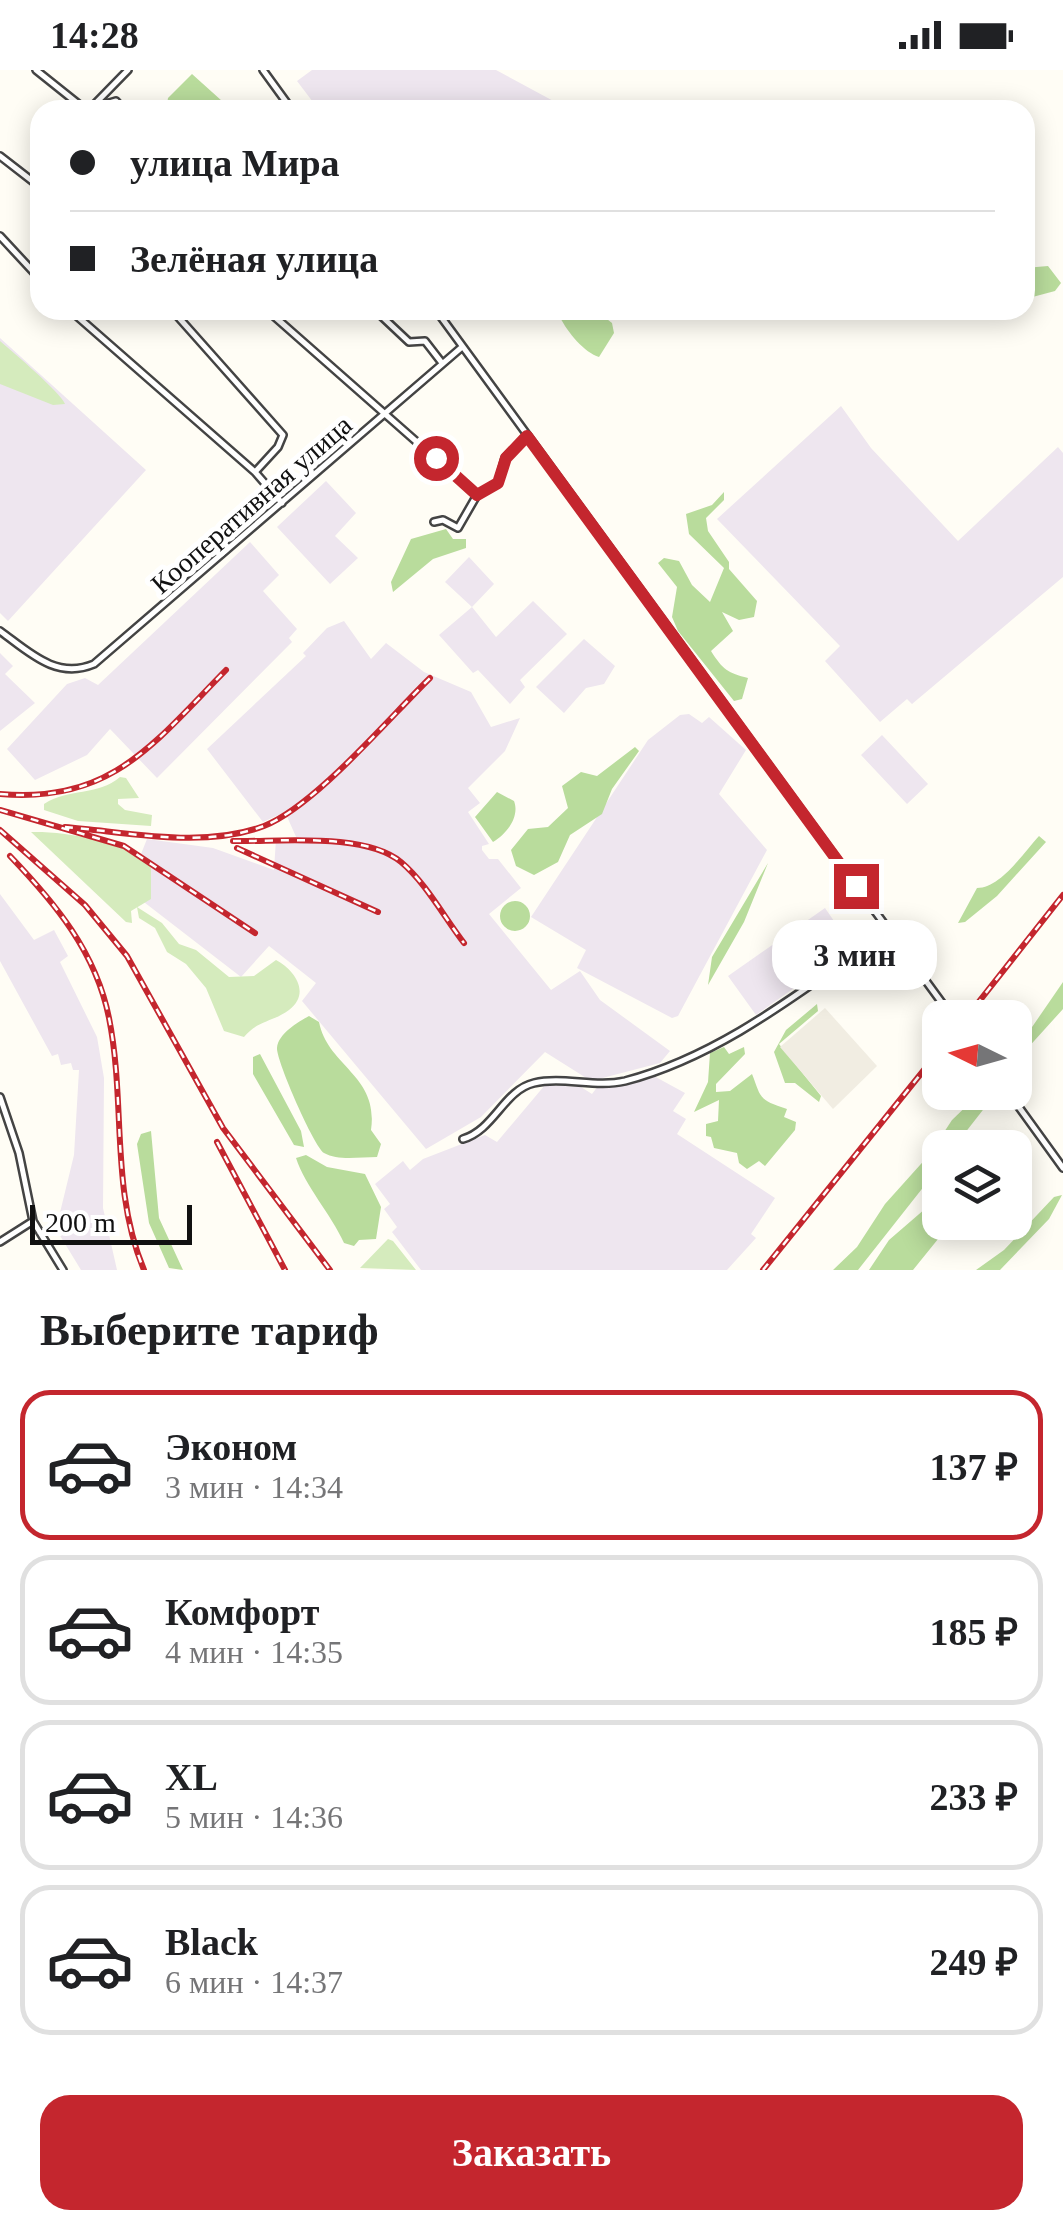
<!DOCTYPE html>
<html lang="ru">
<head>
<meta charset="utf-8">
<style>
  :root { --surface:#fff; --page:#f6f6f6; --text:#202124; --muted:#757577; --line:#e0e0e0; --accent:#c4262e }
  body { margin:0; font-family:Georgia,serif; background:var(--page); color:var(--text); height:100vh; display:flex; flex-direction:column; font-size:38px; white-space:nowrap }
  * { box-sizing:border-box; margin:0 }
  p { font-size:32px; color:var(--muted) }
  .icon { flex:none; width:55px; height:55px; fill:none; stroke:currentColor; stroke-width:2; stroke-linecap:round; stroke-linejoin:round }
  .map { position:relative; height:1200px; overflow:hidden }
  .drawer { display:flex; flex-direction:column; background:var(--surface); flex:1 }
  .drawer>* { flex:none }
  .top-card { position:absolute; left:30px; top:30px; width:1005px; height:220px; border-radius:30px; box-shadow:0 5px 25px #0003; display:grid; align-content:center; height:220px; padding:0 40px; background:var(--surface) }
  .needle { width:65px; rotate:275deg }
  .fabs { position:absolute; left:922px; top:930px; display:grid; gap:20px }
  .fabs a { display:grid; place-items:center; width:110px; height:110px; border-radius:20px; background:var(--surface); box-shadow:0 5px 25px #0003; font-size:50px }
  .scale { position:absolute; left:30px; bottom:25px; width:162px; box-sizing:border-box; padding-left:10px; border:5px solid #111; border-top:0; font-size:28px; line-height:35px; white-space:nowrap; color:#111; -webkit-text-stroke:8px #fff; paint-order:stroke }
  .end { position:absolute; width:45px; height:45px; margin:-22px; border:12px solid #c4262e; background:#fff; box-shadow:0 0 0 5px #fff }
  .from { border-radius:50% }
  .bubble { position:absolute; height:70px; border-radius:30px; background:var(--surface); box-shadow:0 5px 25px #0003; font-size:32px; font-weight:700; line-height:70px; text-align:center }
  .top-card b { display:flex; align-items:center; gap:35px; height:95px; font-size:38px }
  .top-card b+b { border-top:2px solid var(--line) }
  .top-card i { width:25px; height:25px; background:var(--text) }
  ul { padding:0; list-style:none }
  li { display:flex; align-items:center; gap:30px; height:150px; margin:0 20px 15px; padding:0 20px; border:5px solid var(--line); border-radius:30px }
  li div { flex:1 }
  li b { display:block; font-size:38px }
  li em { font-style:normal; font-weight:700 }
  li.active { border-color:var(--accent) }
  li>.icon { width:90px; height:90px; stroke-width:1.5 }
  h2 { padding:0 40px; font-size:45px; line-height:120px }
  .cta { display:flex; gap:20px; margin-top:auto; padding:20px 40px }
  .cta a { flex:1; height:115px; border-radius:30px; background:var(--accent); color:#fff; font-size:40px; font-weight:700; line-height:115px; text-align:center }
  .status { display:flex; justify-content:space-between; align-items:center; height:70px; padding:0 50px; background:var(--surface); direction:ltr }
  .status svg { height:28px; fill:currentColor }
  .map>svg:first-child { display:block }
</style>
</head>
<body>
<div class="status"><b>14:28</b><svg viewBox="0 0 49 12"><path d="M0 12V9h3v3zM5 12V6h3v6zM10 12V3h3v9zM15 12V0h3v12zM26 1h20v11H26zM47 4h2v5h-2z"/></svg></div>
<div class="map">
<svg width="1063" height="1200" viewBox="0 0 1063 1200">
  <rect width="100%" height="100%" fill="#fffdf5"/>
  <path fill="#eee6ef" d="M312,0H496L570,40H319L297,11Z
    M0,268L146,400L8,551L0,543Z
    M841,336L871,378L958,471L1058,377L1063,383V507L912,634L907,629L880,652L825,591L840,576L717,449Z
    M326,411L356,443L335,466L358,488L330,514L277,457Z
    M250,472L279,505L263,521L297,559L289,568L292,572L157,708L110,659L87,685L35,710L7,679L67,614L85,608L98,615Z
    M469,487L494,514L472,537L496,567L533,531L567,564L520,610L525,617L510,634L478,600L473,603L439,565L472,537L445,512Z
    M344,551L371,589L386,573L424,602L471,622L491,657L520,648L505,681L468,718L480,733L468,742L489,774L482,776V780L489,789H498L521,818L489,844L551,920L580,901L600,930L670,981L660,993L591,1011L545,982L481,1047L426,1079L302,931L316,913L269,876L241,907L127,819L147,769L213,778L274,800L276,769H297L285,742L263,752L207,679L306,586L303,583L327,558Z
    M584,569L615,596L604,614L586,618L564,643L536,617Z
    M0,583L13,596L5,604L35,633L0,661Z
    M689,644L702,653L709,647L746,680L719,724L767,780L678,946L672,948L577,898L586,880L531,847L648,670L680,645Z
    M882,665L928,714L907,734L861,685Z
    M0,824L34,870L54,860L68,886L60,892L97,967L104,1008L103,1138L117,1200H81L56,1159L74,1085L79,1000H73L71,993L61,995L58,984L52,986L0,891Z
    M825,838L852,877L756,945L728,906Z
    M652,1005L685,1023L673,1041L686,1049L677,1064L775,1128L751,1164L756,1168L727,1200H421L392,1162L397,1157L384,1139L390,1134L375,1114L403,1091L410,1100L423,1089L485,1065L497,1072L545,1015L581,1017L592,1024L598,1016Z"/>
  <path fill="#d5ebbd" d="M0,271C13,282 61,323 65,334L53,335L0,314Z
    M120,707L126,708L139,728L118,729V734L125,740L152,745L151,756L78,751L44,740V734C68,718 98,726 120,707Z
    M31,762C63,761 129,771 151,797V829L131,841L132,853L126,852Z
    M137,837L162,853L179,874L196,880L229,907L254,906L276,890C293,899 312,922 289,940C273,952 258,950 244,967L224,961L206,918L186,894L167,882L155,858L139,848Z
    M388,1169L393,1171L416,1200L360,1198Z"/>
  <path fill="#b9dc9c" d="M192,4L232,40H166L168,28Z
    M1048,196L1061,213L1055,221L1025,229V198Z
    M566,242L603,246L612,253L614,263L599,287C585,283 567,262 560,247Z
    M724,422V430L706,448L708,461L729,492V499L757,531L754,547L739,550L722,542L733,561L711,581C723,600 728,603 748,608L742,629L734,631L678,561L672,547L677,517L658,493L664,488L679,491L692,515L710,532L724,498L689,464L686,444L712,435Z
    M446,459L453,469H466V478L433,489L393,522L391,512L411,469Z
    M635,677L639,681L612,719L602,744L570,765L558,792L534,805L516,796L511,780L528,759L548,757L568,738L562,716L581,702L597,706Z
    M497,722L514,731C520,746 507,764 493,772L475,747Z
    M1039,766L1046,772L997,826L965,852L958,853L977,818C1001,818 1024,782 1039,766Z
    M768,793L744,852L708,915L712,887Z
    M500 846a15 15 0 1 1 30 0a15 15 0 1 1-30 0Z
    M1063,912V939L1015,992V973L1030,960Z
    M817,934L818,941L779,974L821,1026L819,1032L795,1013H785L774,982L786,960Z
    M309,946L319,952C328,997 379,1005 371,1060L381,1074L377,1087C359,1087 338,1091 324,1083C314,1077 276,990 277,978C278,964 298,952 309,946Z
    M724,977L729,984L744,977L745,984L716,1014V1022L730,1021L752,1004C761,1026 757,1030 787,1039L784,1047L796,1052L795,1060L765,1096L759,1091L747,1099L739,1093L737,1083L714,1078L711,1067L706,1066V1054L718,1051L719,1030L694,1042L708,1012L710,983Z
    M260,984L301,1061L304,1077L294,1075L253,1004V987Z
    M980,1023H988L986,1036L954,1077L940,1078V1096L858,1200H833L857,1177L885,1134L929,1085L952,1050Z
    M151,1061L159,1148L183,1200L169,1198L149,1153L137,1074L141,1064Z
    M306,1085L327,1097L365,1104L381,1137L376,1169L359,1170L354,1176L344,1173C331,1144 305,1116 296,1088Z
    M1062,1125L1049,1149L1000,1200H976L1004,1180L1054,1127Z
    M940,1126V1152L951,1153L913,1200H869L889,1170Z"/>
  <path fill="#f1ede2" d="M825,938L877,996L833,1039L780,977Z"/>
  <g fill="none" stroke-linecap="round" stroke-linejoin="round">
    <defs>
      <path id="minor" d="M36,0L86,40
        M263,0L292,40
        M93,38L116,31L124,40
        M89,40L128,0
        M0,86L40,117
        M0,166L40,209
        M70,240L255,402L282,433
        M172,240L283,365L278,377L255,402
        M267,240L477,425
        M375,240L409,272L425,271L442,293
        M436,240L953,948
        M477,425L498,413L505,388L527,366
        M434,452L443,450L458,458L477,425
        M0,561C29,582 56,610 94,594L462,277
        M1008,1022L1063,1098
        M0,1027L19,1083L33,1151L63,1200
        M463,1069C494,1060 504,1020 534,1013C563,1006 595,1018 625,1011C724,985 806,917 889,860
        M0,1172L33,1151"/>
    </defs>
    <use href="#minor" stroke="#444" stroke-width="10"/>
    <use href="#minor" stroke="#fff" stroke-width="5"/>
    <defs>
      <path id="rail" d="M0,724C112,734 155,672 226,600
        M0,740L124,776L255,863
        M65,757C128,762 203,779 264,756C315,736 389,648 430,608
        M0,760L85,835L127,886L223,1058L330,1200
        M233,771C279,772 365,762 401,792C426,813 444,847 464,873
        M237,778L378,842
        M10,786C55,833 96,882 109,948C126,1033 110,1119 144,1200
        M966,948L1063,825
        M217,1072L285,1200
        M763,1200L940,980"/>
    </defs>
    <use href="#rail" stroke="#c4262e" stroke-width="6"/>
    <use href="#rail" stroke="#fff" stroke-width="2.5" stroke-dasharray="8" stroke-linecap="butt"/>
  </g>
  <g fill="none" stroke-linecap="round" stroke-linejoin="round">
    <path stroke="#c4262e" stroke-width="12" d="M436,388L477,425L498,413L506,388L527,366L856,816"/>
  </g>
  <g text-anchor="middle" stroke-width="10" stroke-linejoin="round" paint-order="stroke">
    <g font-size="28" fill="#111" stroke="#fff">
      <text transform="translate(251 434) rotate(-41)" y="10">Кооперативная улица</text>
    </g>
  </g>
</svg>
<div class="fabs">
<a><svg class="needle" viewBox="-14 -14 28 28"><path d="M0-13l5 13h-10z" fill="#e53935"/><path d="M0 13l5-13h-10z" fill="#757577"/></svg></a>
<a><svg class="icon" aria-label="layers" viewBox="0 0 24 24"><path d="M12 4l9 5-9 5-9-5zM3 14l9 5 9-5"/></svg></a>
</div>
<div class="scale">200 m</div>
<i class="end from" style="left:436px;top:388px"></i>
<i class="end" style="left:856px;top:816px"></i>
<div class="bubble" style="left:772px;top:850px;width:165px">3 мин</div>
<div class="top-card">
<b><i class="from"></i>улица Мира</b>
<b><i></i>Зелёная улица</b>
</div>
</div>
<section class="drawer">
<h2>Выберите тариф</h2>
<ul>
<li class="active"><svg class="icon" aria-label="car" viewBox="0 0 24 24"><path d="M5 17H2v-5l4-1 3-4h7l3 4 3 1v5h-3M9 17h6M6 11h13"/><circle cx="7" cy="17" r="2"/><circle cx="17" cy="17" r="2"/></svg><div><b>Эконом</b><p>3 мин · 14:34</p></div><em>137 ₽</em></li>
<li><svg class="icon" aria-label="car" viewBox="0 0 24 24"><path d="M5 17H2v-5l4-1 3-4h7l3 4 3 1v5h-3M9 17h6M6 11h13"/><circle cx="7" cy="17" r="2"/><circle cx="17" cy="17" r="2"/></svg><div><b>Комфорт</b><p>4 мин · 14:35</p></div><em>185 ₽</em></li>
<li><svg class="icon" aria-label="car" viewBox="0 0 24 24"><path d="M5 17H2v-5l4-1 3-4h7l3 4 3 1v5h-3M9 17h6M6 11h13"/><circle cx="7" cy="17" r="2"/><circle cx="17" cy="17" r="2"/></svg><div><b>XL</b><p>5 мин · 14:36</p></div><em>233 ₽</em></li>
<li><svg class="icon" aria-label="car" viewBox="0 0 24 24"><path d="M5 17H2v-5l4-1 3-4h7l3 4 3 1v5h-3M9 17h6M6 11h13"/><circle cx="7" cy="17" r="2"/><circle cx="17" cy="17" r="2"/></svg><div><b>Black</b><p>6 мин · 14:37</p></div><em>249 ₽</em></li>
</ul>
<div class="cta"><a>Заказать</a></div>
</section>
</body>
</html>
